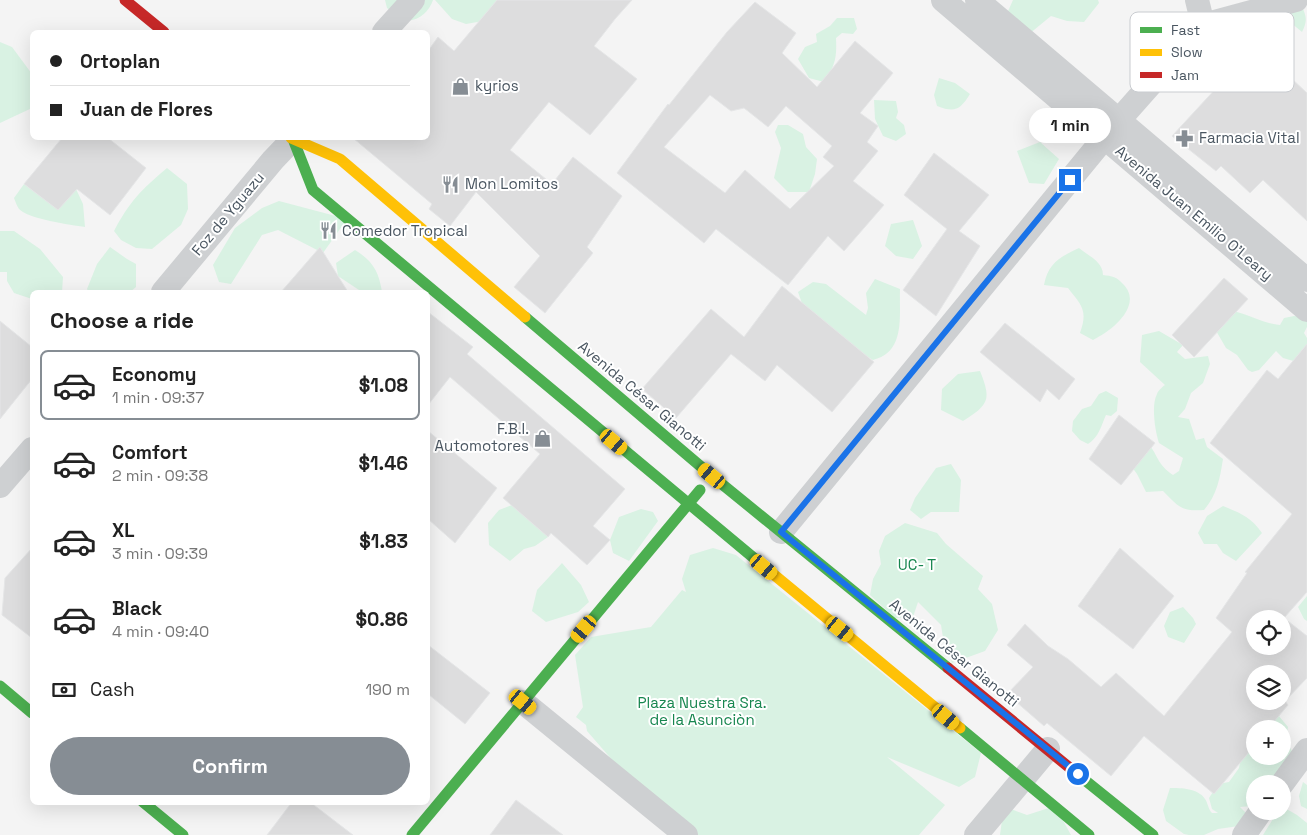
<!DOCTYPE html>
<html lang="en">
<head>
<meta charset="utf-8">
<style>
  :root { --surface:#fff; --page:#f6f6f6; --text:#222; --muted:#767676; --line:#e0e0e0; --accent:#868d94 }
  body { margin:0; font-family:"Space Grotesk",sans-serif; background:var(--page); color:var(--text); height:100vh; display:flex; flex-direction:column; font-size:19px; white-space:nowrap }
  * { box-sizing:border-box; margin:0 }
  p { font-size:16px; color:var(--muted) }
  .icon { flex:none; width:28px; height:28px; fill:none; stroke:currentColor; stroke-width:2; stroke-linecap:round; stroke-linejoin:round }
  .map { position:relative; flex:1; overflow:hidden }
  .details { position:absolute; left:30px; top:290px; width:400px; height:515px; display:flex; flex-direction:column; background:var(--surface); border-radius:8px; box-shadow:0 5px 20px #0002 }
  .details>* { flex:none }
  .hud { position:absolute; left:30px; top:30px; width:400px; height:110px; border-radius:8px; box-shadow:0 5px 20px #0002; display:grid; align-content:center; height:110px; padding:0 20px; background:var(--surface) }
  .buttons { position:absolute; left:1246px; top:610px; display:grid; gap:10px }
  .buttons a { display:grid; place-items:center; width:45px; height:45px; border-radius:50%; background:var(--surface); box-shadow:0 5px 20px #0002; font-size:25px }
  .end { position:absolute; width:22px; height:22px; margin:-11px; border:6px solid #1a73e8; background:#fff; box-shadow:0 0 0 2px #fff }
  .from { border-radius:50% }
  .bubble { position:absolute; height:35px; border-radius:18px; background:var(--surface); box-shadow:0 5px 20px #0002; font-size:16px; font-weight:600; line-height:35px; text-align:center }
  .car { position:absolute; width:15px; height:30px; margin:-15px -8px; border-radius:6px; box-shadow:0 0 4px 1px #0007; background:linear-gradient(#f5c518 24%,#345 0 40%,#f5c518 0 76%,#345 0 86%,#f5c518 0) }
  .hud b { display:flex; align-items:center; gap:18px; height:48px; font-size:19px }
  .hud b+b { border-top:1px solid var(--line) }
  .hud i { width:12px; height:12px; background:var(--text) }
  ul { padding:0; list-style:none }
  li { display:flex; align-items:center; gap:15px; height:70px; margin:0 10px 8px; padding:0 10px; border:2px solid transparent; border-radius:8px }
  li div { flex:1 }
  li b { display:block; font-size:19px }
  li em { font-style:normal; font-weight:600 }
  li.current { border-color:var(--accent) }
  li>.icon { width:45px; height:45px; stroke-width:1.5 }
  h2 { padding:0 20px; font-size:22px; line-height:60px }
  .pay { display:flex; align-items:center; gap:12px; height:55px; padding:0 20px; font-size:19px }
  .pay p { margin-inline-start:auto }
  .primary-button { display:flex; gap:10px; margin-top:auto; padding:10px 20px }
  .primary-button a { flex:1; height:58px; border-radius:30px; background:var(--accent); color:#fff; font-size:20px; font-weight:600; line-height:58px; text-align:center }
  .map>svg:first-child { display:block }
</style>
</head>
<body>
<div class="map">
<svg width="1307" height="835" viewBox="0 0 1307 835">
  <rect width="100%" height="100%" fill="#f4f4f4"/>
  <path fill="#d9f2e3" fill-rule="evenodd" d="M385,0H433C429,12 417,23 404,20C399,19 392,12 387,8Z
    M435,0H498L483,21L466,24L452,19Z
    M1013,0H1098L1099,3L1084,22L1067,21L1051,16L1023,39L1005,18Z
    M1302,7C1307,17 1307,22 1302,32L1290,22L1283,39L1267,33L1265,17Z
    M837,18H854L857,29L853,34L842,33L836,38C837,58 835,66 824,82L809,78L798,59L805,47L817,42L816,34L830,26Z
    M0,42L12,47L32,74V108L0,123Z
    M939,78L955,83L970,94C960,110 955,113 937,106L934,95Z
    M874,100L896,101L898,112L896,118L904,125L906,134L896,141L883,136L875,119Z
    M778,125H788L803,134L806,147L817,159L815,174L809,192H788L774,178L781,148L775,132Z
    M1040,142L1059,159L1044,184L1029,183L1017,151Z
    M167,168L187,184L188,209L181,225L152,249L136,248L121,240L114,231C130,201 141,190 167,168Z
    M24,184L58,209L76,189L83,204L85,227C71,225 28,219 19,209C17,206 15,201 14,198Z
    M279,201L347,219L323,253L278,230L262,235L231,284L219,282L213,265L235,228L262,208Z
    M913,220L922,246L913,259L896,256L885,246L891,224Z
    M0,231H14L40,249L63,277L62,292H32V299L14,293L7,281V272H0Z
    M110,247L127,259L136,264V287L130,292H89L87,289L97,264Z
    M1079,248C1088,256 1103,261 1103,275C1112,276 1117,277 1123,284C1144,305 1112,331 1093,340L1080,333C1088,310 1082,306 1068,288L1044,285C1048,263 1060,257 1079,248Z
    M355,250C373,261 379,272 382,292H362L338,276L336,263Z
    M875,279L900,289C899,316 906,352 873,360L852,347L804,309L798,292L813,282L826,284L866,315L868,308L866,293Z
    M1228,310C1247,313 1261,323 1280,325L1284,318L1294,316L1307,317V327L1304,333L1307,338V351L1297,362L1283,358L1276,351L1259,370L1252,372L1248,370L1237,355L1226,348L1215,329Z
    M1159,331L1183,345L1177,352L1185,359L1208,356L1210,364L1203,383L1191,393L1185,409L1178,417L1189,419L1196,440L1204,438L1207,447L1223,459C1220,478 1217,495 1204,510C1181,512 1178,506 1163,491L1146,492L1137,474L1129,463L1148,443C1159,457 1157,464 1173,475L1179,471L1183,458L1159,443C1155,431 1151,405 1157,394C1158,391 1162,387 1165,385L1140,362L1142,335Z
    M980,371C991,399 990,404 963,421L941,410L942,389L958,374Z
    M1106,391L1118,398L1117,411L1111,416L1106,415C1101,426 1099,437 1088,444L1080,440L1072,431L1073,421L1082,409L1091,406L1099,394Z
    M951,464L961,480L959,512H931L921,519L910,510L915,498L936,468Z
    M522,501L548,537L535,546L524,549L510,561L489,545L488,523L499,510Z
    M1223,506C1240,513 1251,517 1262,533L1236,561L1223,553L1217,544H1204L1198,533L1207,516Z
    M641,509L653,512L658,521L629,561L613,553L610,540L619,517Z
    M905,523L937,533L946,544L983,576L978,589L992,604L998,630L985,651L952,663L944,644L941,625L918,602L913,617L895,618L870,595L873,579L881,564L879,551L885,536Z
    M713,548L736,555L981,753L975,777L959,787L887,757L945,805L919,835H681L674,831L587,731L586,725L576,717L583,707L575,655L591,637L651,627L682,590L686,592L682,579L690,555Z
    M562,563L581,585L589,602L578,612L546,622L532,611L537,590Z
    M1307,596V621L1304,619L1298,607Z
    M1183,607L1193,618L1196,624L1184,643L1168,637L1164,626L1170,612Z
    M1274,710L1288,727L1286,740L1295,757L1281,784H1255V802L1252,806L1240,807L1246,813L1239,826L1218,829L1204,835H1189L1184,834L1166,821L1163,810L1170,788C1181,788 1198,788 1205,799C1208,803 1208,809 1212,813H1218L1212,809L1209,798L1218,784L1229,782L1239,768L1247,725ZM1255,729H1282V756H1255Z
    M1303,782L1307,785V809L1301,806L1299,796Z
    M1055,806L1071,835H1000L1002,820L1011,809L1027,815Z
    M1283,807L1297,815L1307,823V835H1263L1278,811H1282Z"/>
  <path fill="#ddddde" stroke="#e5e6e7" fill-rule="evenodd" d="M497,0H632L615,19L594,46L637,79L590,135L549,102L510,150L552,184L573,157L622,196L587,247L593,253L545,313L514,287L540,256L476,192L450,226L429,209L432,204L353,138H428V51L438,37L454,51Z
    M755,2L796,33L782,53L817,87L855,41L893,73L860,113L878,126L867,142L878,151L853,181L884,205L844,251L828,236L788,285L716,229L704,243L617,173L668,104L669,105L727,32ZM710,95L731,111L744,108L768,127L786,106L832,146L823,157L834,166L790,209L745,170L725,193L664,147Z
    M1256,45L1307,93V221L1263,180L1250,193L1221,166L1216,171L1172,136Z
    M62,138H108L146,168L110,215L77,189L58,210L24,184Z
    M934,153L989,195L959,231L980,246L936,316L903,290L947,229L904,195Z
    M320,247L348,292H281Z
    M1224,278L1248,299L1194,357L1172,335Z
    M782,286L874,362L832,412L777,365L765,381L731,354L676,418L642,389L711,309L744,337Z
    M428,312L473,347L467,354L625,489L593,526L610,540L587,565L551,533L548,537L503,498L540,454L450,377L428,405Z
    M0,321L32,347V379L0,419Z
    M1005,323L1075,379L1059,400L1047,389L1040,402L980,352Z
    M1307,344V592L1284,618L1307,636V678L1285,701L1288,705L1268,729H1255V745L1214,794L1144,736L1111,776L1047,723L1044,726L1007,694L1033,667L1007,645L1025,624L1048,646L1068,659L1101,687L1116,673L1164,716L1232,632L1216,618L1247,573L1245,572L1292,514L1210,443L1267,370L1278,379ZM1255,619H1282V646H1255ZM1255,674H1282V701H1255Z
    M1119,415L1155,443L1121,485L1089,459Z
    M428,431L497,488L455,543L428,519Z
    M32,548V638L2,615L5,578Z
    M1120,548L1174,596L1133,649L1078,606Z
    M428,645L490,693L465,724L428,694Z
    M516,800L563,835H490Z
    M292,802H310L353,835H267Z"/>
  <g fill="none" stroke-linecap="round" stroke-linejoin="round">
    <path stroke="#ced0d2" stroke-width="24" d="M943,0L1307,310
      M977,0L1307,280
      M1197,0L1203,25
      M1203,25L1296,0
      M384,32L413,0
      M163,292L273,160L294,138
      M0,486L32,449
      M781,532L1119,120L1203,25
      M523,702L686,835
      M1282,784L1307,750
      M976,835L1048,749
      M1244,835L1261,811"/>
    <path stroke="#4caf50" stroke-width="11" d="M293,139L313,190L761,564
      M525,317L712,476L948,668
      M0,686L32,713
      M960,728L1089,835
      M1076,773L1153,835
      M143,802L183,835
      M412,835L700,490"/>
    <path stroke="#ffc107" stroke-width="11" d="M291,138L340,159L525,317
      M761,564L960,728"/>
    <path stroke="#c62828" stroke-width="11" d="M125,0L164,32
      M948,668L1076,773"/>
  </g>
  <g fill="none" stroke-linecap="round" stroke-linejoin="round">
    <path stroke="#1a73e8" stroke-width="6" d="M1070,180L781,532L1078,774"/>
  </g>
  <defs>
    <symbol id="shop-bare" viewBox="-9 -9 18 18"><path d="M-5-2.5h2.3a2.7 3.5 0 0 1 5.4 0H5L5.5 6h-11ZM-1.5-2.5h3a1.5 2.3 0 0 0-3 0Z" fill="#868d94" stroke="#fff" stroke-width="2.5" paint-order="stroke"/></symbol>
    <symbol id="pharmacy-bare" viewBox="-9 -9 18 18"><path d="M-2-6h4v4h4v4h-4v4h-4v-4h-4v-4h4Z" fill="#868d94" stroke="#fff" stroke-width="2.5" paint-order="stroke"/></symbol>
    <symbol id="restaurant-bare" viewBox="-9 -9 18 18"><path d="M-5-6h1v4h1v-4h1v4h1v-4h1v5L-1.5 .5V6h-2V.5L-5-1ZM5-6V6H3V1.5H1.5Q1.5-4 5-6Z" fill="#868d94" stroke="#fff" stroke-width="2.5" paint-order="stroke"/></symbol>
  </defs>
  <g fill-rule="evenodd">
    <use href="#shop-bare" x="448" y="74" width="25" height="25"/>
    <use href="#pharmacy-bare" x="1172" y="126" width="25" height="25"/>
    <use href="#restaurant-bare" x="438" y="172" width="25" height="25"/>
    <use href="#restaurant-bare" x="316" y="218" width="25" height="25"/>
    <use href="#shop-bare" x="530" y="426" width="25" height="25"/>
  </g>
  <g text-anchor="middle" stroke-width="4" stroke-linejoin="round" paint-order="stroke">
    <g font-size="15" fill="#4a5661" stroke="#fff" text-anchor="start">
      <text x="475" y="91">kyrios</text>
      <text x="1199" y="143">Farmacia Vital</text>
      <text x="465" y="189">Mon Lomitos</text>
      <text x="342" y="236">Comedor Tropical</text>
      <text x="529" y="434" text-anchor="end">F.B.I.<tspan x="529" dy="17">Automotores</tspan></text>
    </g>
    <g font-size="15" fill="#4a5661" stroke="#fff">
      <text transform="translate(1194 213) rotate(40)" y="5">Avenida Juan Emilio O'Leary</text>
      <text transform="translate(228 214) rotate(-50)" y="5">Foz de Yguazu</text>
      <text transform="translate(642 396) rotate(40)" y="5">Avenida César Gianotti</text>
      <text transform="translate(954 653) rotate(39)" y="5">Avenida César Gianotti</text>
    </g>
    <g font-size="15" fill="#17864f" stroke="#fff">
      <text x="917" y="570">UC- T</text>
      <text x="702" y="708">Plaza Nuestra Sra.<tspan x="702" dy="17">de la Asunciòn</tspan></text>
    </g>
  </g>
  <rect x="1130" y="12" width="164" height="80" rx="8" fill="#fff" stroke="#c9ccd0" stroke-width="1"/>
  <rect x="1140" y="27" width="22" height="6" fill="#4caf50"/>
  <rect x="1140" y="49" width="22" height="7" fill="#ffc107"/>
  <rect x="1140" y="72" width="22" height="6" fill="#c62828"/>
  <g font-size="14" fill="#4a5661">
    <text x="1171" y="35">Fast</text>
    <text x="1171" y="57">Slow</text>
    <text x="1171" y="80">Jam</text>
  </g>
</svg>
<div class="buttons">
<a><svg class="icon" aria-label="locate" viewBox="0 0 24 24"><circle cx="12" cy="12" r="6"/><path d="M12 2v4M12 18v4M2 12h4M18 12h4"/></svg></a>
<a><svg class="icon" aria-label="layers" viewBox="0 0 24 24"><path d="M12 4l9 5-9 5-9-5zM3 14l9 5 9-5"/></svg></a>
<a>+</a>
<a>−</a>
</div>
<i class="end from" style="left:1078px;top:774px"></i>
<i class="end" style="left:1070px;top:180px"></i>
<div class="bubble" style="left:1029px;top:108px;width:82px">1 min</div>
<i class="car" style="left:614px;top:442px;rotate:130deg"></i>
<i class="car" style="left:712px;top:476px;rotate:310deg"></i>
<i class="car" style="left:764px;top:567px;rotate:130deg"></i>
<i class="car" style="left:584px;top:629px;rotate:220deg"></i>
<i class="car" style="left:840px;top:629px;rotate:129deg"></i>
<i class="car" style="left:523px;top:702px;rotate:129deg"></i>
<i class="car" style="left:946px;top:717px;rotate:130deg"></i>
<div class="hud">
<b><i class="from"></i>Ortoplan</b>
<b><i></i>Juan de Flores</b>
</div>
<section class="details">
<h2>Choose a ride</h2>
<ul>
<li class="current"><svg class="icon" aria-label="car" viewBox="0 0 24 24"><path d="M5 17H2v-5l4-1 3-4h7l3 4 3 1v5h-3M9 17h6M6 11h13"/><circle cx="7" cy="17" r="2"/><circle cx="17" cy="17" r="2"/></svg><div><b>Economy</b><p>1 min · 09:37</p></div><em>$1.08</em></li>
<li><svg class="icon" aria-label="car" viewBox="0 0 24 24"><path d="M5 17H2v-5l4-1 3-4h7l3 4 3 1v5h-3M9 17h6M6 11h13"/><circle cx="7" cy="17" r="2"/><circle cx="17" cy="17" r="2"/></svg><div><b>Comfort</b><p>2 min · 09:38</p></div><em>$1.46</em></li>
<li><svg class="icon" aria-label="car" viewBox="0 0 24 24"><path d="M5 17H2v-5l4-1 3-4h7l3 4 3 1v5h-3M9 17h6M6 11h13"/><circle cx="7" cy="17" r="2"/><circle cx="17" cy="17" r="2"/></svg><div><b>XL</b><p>3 min · 09:39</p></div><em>$1.83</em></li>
<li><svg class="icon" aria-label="car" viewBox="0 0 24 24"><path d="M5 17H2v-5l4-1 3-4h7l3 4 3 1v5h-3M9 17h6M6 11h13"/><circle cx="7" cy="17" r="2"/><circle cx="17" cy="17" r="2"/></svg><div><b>Black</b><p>4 min · 09:40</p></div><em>$0.86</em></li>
</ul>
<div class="pay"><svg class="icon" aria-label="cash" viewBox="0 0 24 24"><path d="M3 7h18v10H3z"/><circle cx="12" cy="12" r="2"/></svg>Cash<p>190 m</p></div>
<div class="primary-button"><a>Confirm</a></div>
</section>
</div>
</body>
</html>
